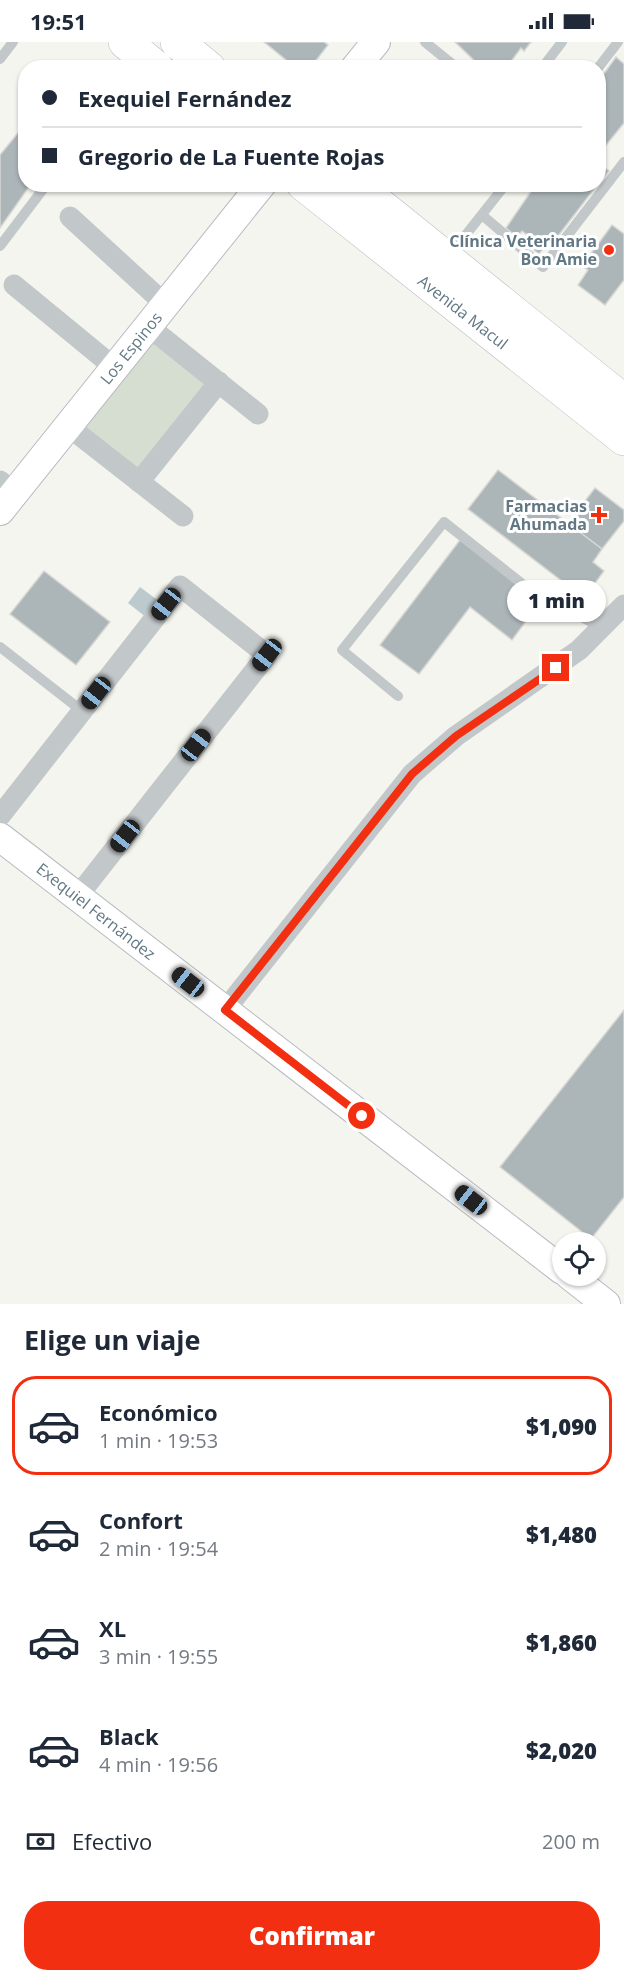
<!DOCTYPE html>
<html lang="es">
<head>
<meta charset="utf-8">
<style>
  :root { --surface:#fff; --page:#f6f6f7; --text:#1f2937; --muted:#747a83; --line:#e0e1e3; --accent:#f32f12 }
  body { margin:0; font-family:"Open Sans",sans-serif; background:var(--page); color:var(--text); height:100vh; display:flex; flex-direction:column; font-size:22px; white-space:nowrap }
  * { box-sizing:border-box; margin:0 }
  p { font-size:20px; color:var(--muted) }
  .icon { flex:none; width:33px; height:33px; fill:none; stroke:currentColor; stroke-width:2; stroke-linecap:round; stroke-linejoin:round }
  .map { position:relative; height:1262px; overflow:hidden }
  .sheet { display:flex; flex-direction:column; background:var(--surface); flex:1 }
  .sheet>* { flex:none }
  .hud { position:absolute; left:18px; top:18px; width:588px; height:132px; border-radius:24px; box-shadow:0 2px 4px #0004; display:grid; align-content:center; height:132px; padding:0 24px; background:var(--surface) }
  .tools { position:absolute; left:552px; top:1190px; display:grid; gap:12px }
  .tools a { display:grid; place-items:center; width:54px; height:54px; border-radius:50%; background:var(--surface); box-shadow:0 2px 4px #0004; font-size:30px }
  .end { position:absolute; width:27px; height:27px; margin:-14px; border:8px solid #f32f12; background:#fff; box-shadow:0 0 0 3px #fff }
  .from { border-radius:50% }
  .bubble { position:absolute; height:42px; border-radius:21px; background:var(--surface); box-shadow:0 2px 4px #0004; font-size:20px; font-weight:800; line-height:42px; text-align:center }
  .car { position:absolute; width:18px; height:36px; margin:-18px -9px; border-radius:8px; box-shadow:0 0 4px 2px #0007; background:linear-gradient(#222 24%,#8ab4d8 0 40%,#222 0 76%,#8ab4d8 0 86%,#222 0) }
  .hud b { display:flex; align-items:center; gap:21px; height:57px; font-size:22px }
  .hud b+b { border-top:2px solid var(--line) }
  .hud i { width:15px; height:15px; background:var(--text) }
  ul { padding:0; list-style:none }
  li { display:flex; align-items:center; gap:18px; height:99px; margin:0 12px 9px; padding:0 12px; border:3px solid transparent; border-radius:24px }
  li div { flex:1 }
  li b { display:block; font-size:22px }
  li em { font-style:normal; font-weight:800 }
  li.on { border-color:var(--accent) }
  li>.icon { width:54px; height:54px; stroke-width:1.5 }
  h2 { padding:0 24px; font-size:27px; line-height:72px }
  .pay { display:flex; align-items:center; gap:15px; height:66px; padding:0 24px; font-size:22px }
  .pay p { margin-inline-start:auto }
  .cta { display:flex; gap:12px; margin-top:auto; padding:12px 24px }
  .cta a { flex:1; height:69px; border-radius:24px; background:var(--accent); color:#fff; font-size:24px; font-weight:800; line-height:69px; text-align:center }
  .status { display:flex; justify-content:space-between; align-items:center; height:42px; padding:0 30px; background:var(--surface); direction:ltr }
  .status svg { height:16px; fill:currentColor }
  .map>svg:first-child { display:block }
</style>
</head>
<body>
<div class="status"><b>19:51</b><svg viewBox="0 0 49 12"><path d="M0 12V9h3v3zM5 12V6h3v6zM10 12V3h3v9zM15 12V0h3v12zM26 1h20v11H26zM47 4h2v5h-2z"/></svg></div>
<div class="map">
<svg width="624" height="1262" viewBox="0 0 624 1262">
  <rect width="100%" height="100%" fill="#f5f5f0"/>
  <path fill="#d6ddd1" d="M148,284L219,340L139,440L68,384Z"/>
  <path fill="#bccace" d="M140,545L160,560L147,576L128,561Z"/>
  <path fill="#acb6b9" stroke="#d6d6d3" stroke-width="1.5" d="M264,0H324L328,3L311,25L304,19L296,26Z
    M455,0H531L524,9L521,6L512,18L516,21L512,26H482Z
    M616,15L624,22V81L598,113V32L603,33Z
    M26,81V142H31L0,186V113Z
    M598,121L609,129L598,142Z
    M536,142H598L558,194L554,192L539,212L527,202L531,196L522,189L517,195L506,186Z
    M612,183L624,192V238L605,263L578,243L588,228L582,224Z
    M498,428L602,507L593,520L604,529L584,556L468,467Z
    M595,446L624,468V479L602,507L568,481Z
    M460,498L541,559L512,598L470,565L419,632L380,603Z
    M44,529L110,580L76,623L10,572Z
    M624,968V1155L591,1197L500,1125Z"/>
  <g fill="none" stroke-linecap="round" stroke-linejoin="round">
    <defs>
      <path id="secondary" d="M355,26L376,0
        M0,469L262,142
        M0,795L562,1228
        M569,1233L606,1262"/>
      <path id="primary" d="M125,0L157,26
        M177,0L209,26
        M303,142L624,397
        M354,142L624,359"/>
    </defs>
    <use href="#secondary" stroke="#b6bcc0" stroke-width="30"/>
    <use href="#primary" stroke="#b5babd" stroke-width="34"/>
    <path stroke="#c2c7c9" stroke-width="10" d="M425,0L457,26
      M0,17L13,0
      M542,26L562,0
      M598,26L618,0
      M482,173L543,225L624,120
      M0,204L47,142
      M449,214L506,142
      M0,605L82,669
      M398,654L342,608L444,480L558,570L566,567L603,586"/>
    <path stroke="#c2c7c9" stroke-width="21" d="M70,175L166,263
      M14,243L115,326
      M148,284L258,372
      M68,384L183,474
      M0,439L15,451
      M139,440L219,340
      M0,774L180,544L267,613L77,855
      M225,968L412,732L456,694L579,608L624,563"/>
    <use href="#secondary" stroke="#fff" stroke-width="28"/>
    <use href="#primary" stroke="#fff" stroke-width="33"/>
  </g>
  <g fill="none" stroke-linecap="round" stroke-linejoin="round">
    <path stroke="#f32f12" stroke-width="8" d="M362,1074L225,968L412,732L456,694L556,626"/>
  </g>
  <g fill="#f32f12" stroke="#fff" stroke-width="2">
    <circle cx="609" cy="208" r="6"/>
    <path d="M596 464h6v6h6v6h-6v6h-6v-6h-6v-6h6z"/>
  </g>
  <g text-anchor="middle" stroke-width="6" stroke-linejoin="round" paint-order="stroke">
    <g font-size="16" font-weight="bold" fill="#617884" stroke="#fff" text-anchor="end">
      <text x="597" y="205">Clínica Veterinaria<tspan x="597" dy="18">Bon Amie</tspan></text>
      <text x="587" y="470">Farmacias<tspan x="587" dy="18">Ahumada</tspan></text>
    </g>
    <g font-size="16" fill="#617884" stroke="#fff">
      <text transform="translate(463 270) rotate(38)" y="6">Avenida Macul</text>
      <text transform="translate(131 306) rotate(-51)" y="6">Los Espinos</text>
      <text transform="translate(96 869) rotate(38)" y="6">Exequiel Fernández</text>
    </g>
  </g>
</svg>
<div class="tools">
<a><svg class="icon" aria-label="locate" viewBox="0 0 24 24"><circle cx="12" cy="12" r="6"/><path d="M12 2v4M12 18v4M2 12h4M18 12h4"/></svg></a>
</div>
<i class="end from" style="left:362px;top:1074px"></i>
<i class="end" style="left:556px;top:626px"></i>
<div class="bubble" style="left:507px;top:538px;width:99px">1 min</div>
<i class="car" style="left:166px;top:562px;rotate:218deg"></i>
<i class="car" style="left:267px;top:613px;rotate:218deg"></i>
<i class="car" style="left:96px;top:651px;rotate:218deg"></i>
<i class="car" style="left:196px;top:703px;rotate:38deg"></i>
<i class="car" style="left:125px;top:794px;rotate:218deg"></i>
<i class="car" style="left:188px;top:940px;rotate:308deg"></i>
<i class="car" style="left:471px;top:1158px;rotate:308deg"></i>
<div class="hud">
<b><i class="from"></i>Exequiel Fernández</b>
<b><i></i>Gregorio de La Fuente Rojas</b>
</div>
</div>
<section class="sheet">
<h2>Elige un viaje</h2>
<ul>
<li class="on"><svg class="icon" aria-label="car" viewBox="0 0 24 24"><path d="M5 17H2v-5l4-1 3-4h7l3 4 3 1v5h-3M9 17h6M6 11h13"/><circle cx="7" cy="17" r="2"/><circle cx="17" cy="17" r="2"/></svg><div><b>Económico</b><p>1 min · 19:53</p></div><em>$1,090</em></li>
<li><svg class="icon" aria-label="car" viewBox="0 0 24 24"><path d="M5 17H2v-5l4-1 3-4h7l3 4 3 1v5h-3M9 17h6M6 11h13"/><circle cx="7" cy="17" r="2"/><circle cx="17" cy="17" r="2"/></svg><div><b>Confort</b><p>2 min · 19:54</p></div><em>$1,480</em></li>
<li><svg class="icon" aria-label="car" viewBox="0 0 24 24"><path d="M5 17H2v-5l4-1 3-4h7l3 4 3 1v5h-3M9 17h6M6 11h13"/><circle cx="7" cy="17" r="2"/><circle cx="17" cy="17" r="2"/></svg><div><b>XL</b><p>3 min · 19:55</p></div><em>$1,860</em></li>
<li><svg class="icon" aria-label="car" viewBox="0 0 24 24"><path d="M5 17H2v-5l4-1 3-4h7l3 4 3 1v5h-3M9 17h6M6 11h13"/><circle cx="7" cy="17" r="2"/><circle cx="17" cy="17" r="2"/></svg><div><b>Black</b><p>4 min · 19:56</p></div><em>$2,020</em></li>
</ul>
<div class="pay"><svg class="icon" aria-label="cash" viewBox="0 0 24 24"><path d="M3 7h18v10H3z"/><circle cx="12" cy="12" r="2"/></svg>Efectivo<p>200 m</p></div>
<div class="cta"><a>Confirmar</a></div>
</section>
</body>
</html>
